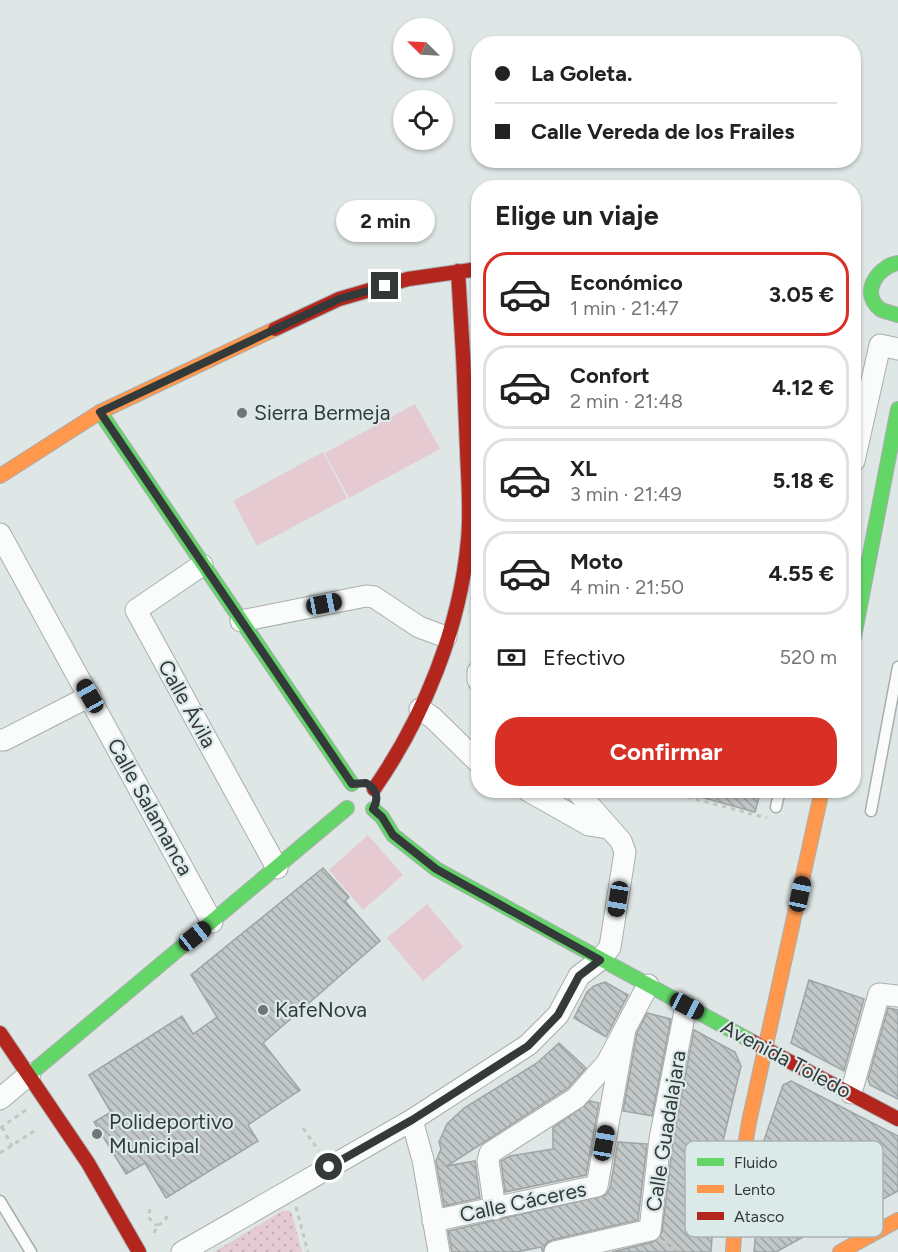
<!DOCTYPE html>
<html lang="es">
<head>
<meta charset="utf-8">
<style>
  :root { --surface:#fff; --page:#f2f2f2; --text:#222; --muted:#767676; --line:#e0e0e0; --accent:#d93025 }
  body { margin:0; font-family:Figtree,sans-serif; background:var(--page); color:var(--text); height:100vh; display:flex; flex-direction:column; font-size:22px; white-space:nowrap }
  * { box-sizing:border-box; margin:0 }
  p { font-size:20px; color:var(--muted) }
  .icon { flex:none; width:33px; height:33px; fill:none; stroke:currentColor; stroke-width:2; stroke-linecap:round; stroke-linejoin:round }
  .map { position:relative; flex:1; overflow:hidden }
  .panel { position:absolute; left:471px; top:180px; width:390px; height:618px; display:flex; flex-direction:column; background:var(--surface); border-radius:24px; box-shadow:0 2px 4px #0004 }
  .panel>* { flex:none }
  .top-card { position:absolute; left:471px; top:36px; width:390px; height:132px; border-radius:24px; box-shadow:0 2px 4px #0004; display:grid; align-content:center; height:132px; padding:0 24px; background:var(--surface) }
  .needle { width:39px; rotate:294deg }
  .fabs { position:absolute; left:393px; top:18px; display:grid; gap:12px }
  .fabs a { display:grid; place-items:center; width:60px; height:60px; border-radius:50%; background:var(--surface); box-shadow:0 2px 4px #0004; font-size:30px }
  .end { position:absolute; width:27px; height:27px; margin:-14px; border:8px solid #343939; background:#fff; box-shadow:0 0 0 3px #fff }
  .from { border-radius:50% }
  .bubble { position:absolute; height:42px; border-radius:21px; background:var(--surface); box-shadow:0 2px 4px #0004; font-size:20px; font-weight:700; line-height:42px; text-align:center }
  .car { position:absolute; width:18px; height:36px; margin:-18px -9px; border-radius:8px; box-shadow:0 0 4px 2px #0007; background:linear-gradient(#222 24%,#8ab4d8 0 40%,#222 0 76%,#8ab4d8 0 86%,#222 0) }
  .top-card b { display:flex; align-items:center; gap:21px; height:57px; font-size:22px }
  .top-card b+b { border-top:2px solid var(--line) }
  .top-card i { width:15px; height:15px; background:var(--text) }
  ul { padding:0; list-style:none }
  li { display:flex; align-items:center; gap:18px; height:84px; margin:0 12px 9px; padding:0 12px; border:3px solid var(--line); border-radius:24px }
  li div { flex:1 }
  li b { display:block; font-size:22px }
  li em { font-style:normal; font-weight:700 }
  li.active { border-color:var(--accent) }
  li>.icon { width:54px; height:54px; stroke-width:1.5 }
  h2 { padding:0 24px; font-size:27px; line-height:72px }
  .pay { display:flex; align-items:center; gap:15px; height:66px; padding:0 24px; font-size:22px }
  .pay p { margin-inline-start:auto }
  .primary-button { display:flex; gap:12px; margin-top:auto; padding:12px 24px }
  .primary-button a { flex:1; height:69px; border-radius:24px; background:var(--accent); color:#fff; font-size:24px; font-weight:700; line-height:69px; text-align:center }
  .map>svg:first-child { display:block }
</style>
</head>
<body>
<div class="map">
<svg width="898" height="1252" viewBox="0 0 898 1252">
  <defs>
    <pattern id="grass-dots" width="8" height="8" patternUnits="userSpaceOnUse" patternTransform="scale(1.5)"><rect width="8" height="8" fill="#e5cad2"/><path d="M2 2h.1M6 6h.1" fill="none" stroke="#c5aeb5" stroke-width="1.8" stroke-linecap="round"/></pattern>
    <pattern id="building-back-hatch" width="6" height="6" patternUnits="userSpaceOnUse" patternTransform="scale(1.5)"><rect width="6" height="6" fill="#c2c8c8"/><path d="M-1 5l2 2M0 0l6 6M5-1l2 2" fill="none" stroke="#9ea3a3"/></pattern>
  </defs>
  <rect width="100%" height="100%" fill="#dfe6e6"/>
  <path fill="url(#grass-dots)" d="M282,1211H291L302,1252H214Z"/>
  <path fill="#e5cad2" d="M415,404L440,449L349,498L325,453Z
    M323,452L347,498L257,546L233,501Z
    M368,835L403,875L363,910L329,870Z
    M427,904L463,947L423,981L387,938Z"/>
  <path fill="url(#building-back-hatch)" stroke="#9fa4a4" stroke-width="1.5" d="M694,790H761L755,812L693,795Z
    M323,868L349,897L345,901L380,941L263,1043L300,1090L248,1125L258,1141L166,1198L145,1163L126,1174L94,1122L111,1112L89,1075L182,1016L193,1034L217,1017L191,975Z
    M809,980L864,999L844,1071L791,1043Z
    M605,982L628,995L606,1037L574,1018L587,992L594,986Z
    M888,1008L898,1010V1099L870,1085L868,1079Z
    M647,1013L671,1019L652,1116L623,1111L637,1033Z
    M694,1030L735,1052L741,1066L717,1166L711,1252H612L653,1242L662,1232L673,1141Z
    M559,1043L586,1068L568,1088L447,1166L475,1161L480,1198L444,1206L436,1161L441,1149L439,1142L447,1124L464,1108L537,1063Z
    M791,1081L898,1136V1191L865,1209L853,1202L852,1158L802,1142L798,1199H833L829,1218L825,1225L776,1252H754L758,1211L754,1209L762,1146L783,1085Z
    M590,1101L599,1103L586,1175L505,1192L501,1161L510,1156L553,1149V1128Z
    M618,1142L647,1144L638,1220L552,1240L546,1243L543,1252L541,1247L517,1252H452L448,1231L606,1195L610,1188Z"/>
  <g fill="none" stroke-linecap="round" stroke-linejoin="round">
    <defs>
      <path id="lane" d="M776,807L780,790
        M871,811L898,667
        M0,1201L31,1252"/>
      <path id="street" d="M854,461L880,345L898,349
        M0,534L212,922
        M202,565L136,610L277,868
        M241,621L366,596L374,597L419,627L446,637
        M478,672V680
        M420,709L433,718L478,762
        M0,740H4L90,696
        M527,790L589,825L607,828
        M851,1093L879,994L898,996
        M0,1099L30,1074
        M412,1120L423,1160L439,1252
        M495,1209L488,1161L490,1153L576,1098L607,1063L648,985
        M433,1221L597,1186L625,1029
        M182,1252L412,1120L528,1045L558,1015L579,976L600,960L610,947L625,852L621,841L576,790
        M555,1252L650,1230L660,1139L686,1006"/>
      <path id="fast" d="M898,263C879,266 859,292 880,309C884,312 893,313 898,315
        M100,412L352,784
        M854,637L898,409
        M373,809L382,817L393,835L436,869L751,1041
        M30,1074L347,808"/>
      <path id="slow" d="M0,476L100,412L275,329
        M733,1252L736,1201L749,1122L822,790
        M840,1252L898,1220"/>
      <path id="jam" d="M275,329L339,299L408,279L478,269
        M374,789C424,717 460,628 468,540C471,510 468,479 467,449C465,389 462,330 458,271
        M0,1033L88,1163L139,1252
        M751,1041L898,1119"/>
    </defs>
    <use href="#lane" stroke="#a9aeae" stroke-width="13"/>
    <use href="#street" stroke="#a9aeae" stroke-width="23"/>
    <use href="#fast" stroke="#a9aeae" stroke-width="16"/>
    <use href="#slow" stroke="#a9aeae" stroke-width="16"/>
    <use href="#jam" stroke="#a9aeae" stroke-width="16"/>
    <path stroke="#c4c6c6" stroke-width="3" stroke-dasharray="4.5 4.5" stroke-linecap="butt" d="M661,790L767,818
      M2,1127L12,1146
      M0,1128L26,1110
      M303,1128L319,1151
      M0,1153L36,1130
      M296,1207L308,1252
      M150,1209L148,1217L157,1226
      M154,1233L157,1226L165,1221L168,1213
      M664,1241L676,1252"/>
    <use href="#lane" stroke="#fafbfb" stroke-width="10"/>
    <use href="#street" stroke="#fafbfb" stroke-width="21"/>
    <use href="#fast" stroke="#63d668" stroke-width="14"/>
    <use href="#slow" stroke="#ff974d" stroke-width="14"/>
    <use href="#jam" stroke="#b3261e" stroke-width="14"/>
  </g>
  <g fill="none" stroke-linecap="round" stroke-linejoin="round">
    <path stroke="#343939" stroke-width="8" d="M329,1167L412,1120L528,1046L558,1015L579,976L600,960L436,869L393,835L382,817L373,809C379,799 377,789 366,783L352,784L100,412L339,299L385,286"/>
  </g>
  <g fill="#707676" stroke="#dce9e9" stroke-width="2">
    <circle cx="242" cy="413" r="6"/>
    <circle cx="263" cy="1010" r="6"/>
    <circle cx="97" cy="1134" r="6"/>
  </g>
  <g text-anchor="middle" stroke-width="4.5" stroke-linejoin="round" paint-order="stroke">
    <g font-size="21" fill="#343939" stroke="#dce9e9" text-anchor="start">
      <text x="254" y="420">Sierra Bermeja</text>
      <text x="275" y="1017">KafeNova</text>
      <text x="109" y="1129">Polideportivo<tspan x="109" dy="24">Municipal</tspan></text>
    </g>
    <g font-size="21" fill="#343939" stroke="#dce9e9">
      <text transform="translate(187 704) rotate(61)" y="7">Calle Ávila</text>
      <text transform="translate(150 807) rotate(61)" y="7">Calle Salamanca</text>
      <text transform="translate(786 1059) rotate(28)" y="7">Avenida Toledo</text>
      <text transform="translate(666 1131) rotate(-81)" y="7">Calle Guadalajara</text>
      <text transform="translate(523 1202) rotate(-12)" y="7">Calle Cáceres</text>
    </g>
  </g>
  <rect x="685" y="1141" width="198" height="96" rx="9" fill="#dce9e9" stroke="#aab4b4" stroke-width="1.5"/>
  <rect x="697" y="1158" width="27" height="8" fill="#63d668"/>
  <rect x="697" y="1185" width="27" height="8" fill="#ff974d"/>
  <rect x="697" y="1212" width="27" height="8" fill="#b3261e"/>
  <g font-size="16" fill="#343939">
    <text x="734" y="1168">Fluido</text>
    <text x="734" y="1195">Lento</text>
    <text x="734" y="1222">Atasco</text>
  </g>
</svg>
<div class="fabs">
<a><svg class="needle" viewBox="-14 -14 28 28"><path d="M0-13l5 13h-10z" fill="#e53935"/><path d="M0 13l5-13h-10z" fill="#767676"/></svg></a>
<a><svg class="icon" aria-label="locate" viewBox="0 0 24 24"><circle cx="12" cy="12" r="6"/><path d="M12 2v4M12 18v4M2 12h4M18 12h4"/></svg></a>
</div>
<i class="end from" style="left:329px;top:1167px"></i>
<i class="end" style="left:385px;top:286px"></i>
<div class="bubble" style="left:336px;top:200px;width:99px">2 min</div>
<i class="car" style="left:324px;top:604px;rotate:79deg"></i>
<i class="car" style="left:90px;top:696px;rotate:331deg"></i>
<i class="car" style="left:800px;top:894px;rotate:12deg"></i>
<i class="car" style="left:618px;top:899px;rotate:189deg"></i>
<i class="car" style="left:195px;top:936px;rotate:51deg"></i>
<i class="car" style="left:687px;top:1006px;rotate:118deg"></i>
<i class="car" style="left:604px;top:1143px;rotate:10deg"></i>
<div class="top-card">
<b><i class="from"></i>La Goleta.</b>
<b><i></i>Calle Vereda de los Frailes</b>
</div>
<section class="panel">
<h2>Elige un viaje</h2>
<ul>
<li class="active"><svg class="icon" aria-label="car" viewBox="0 0 24 24"><path d="M5 17H2v-5l4-1 3-4h7l3 4 3 1v5h-3M9 17h6M6 11h13"/><circle cx="7" cy="17" r="2"/><circle cx="17" cy="17" r="2"/></svg><div><b>Económico</b><p>1 min · 21:47</p></div><em>3.05 €</em></li>
<li><svg class="icon" aria-label="car" viewBox="0 0 24 24"><path d="M5 17H2v-5l4-1 3-4h7l3 4 3 1v5h-3M9 17h6M6 11h13"/><circle cx="7" cy="17" r="2"/><circle cx="17" cy="17" r="2"/></svg><div><b>Confort</b><p>2 min · 21:48</p></div><em>4.12 €</em></li>
<li><svg class="icon" aria-label="car" viewBox="0 0 24 24"><path d="M5 17H2v-5l4-1 3-4h7l3 4 3 1v5h-3M9 17h6M6 11h13"/><circle cx="7" cy="17" r="2"/><circle cx="17" cy="17" r="2"/></svg><div><b>XL</b><p>3 min · 21:49</p></div><em>5.18 €</em></li>
<li><svg class="icon" aria-label="car" viewBox="0 0 24 24"><path d="M5 17H2v-5l4-1 3-4h7l3 4 3 1v5h-3M9 17h6M6 11h13"/><circle cx="7" cy="17" r="2"/><circle cx="17" cy="17" r="2"/></svg><div><b>Moto</b><p>4 min · 21:50</p></div><em>4.55 €</em></li>
</ul>
<div class="pay"><svg class="icon" aria-label="cash" viewBox="0 0 24 24"><path d="M3 7h18v10H3z"/><circle cx="12" cy="12" r="2"/></svg>Efectivo<p>520 m</p></div>
<div class="primary-button"><a>Confirmar</a></div>
</section>
</div>
</body>
</html>
